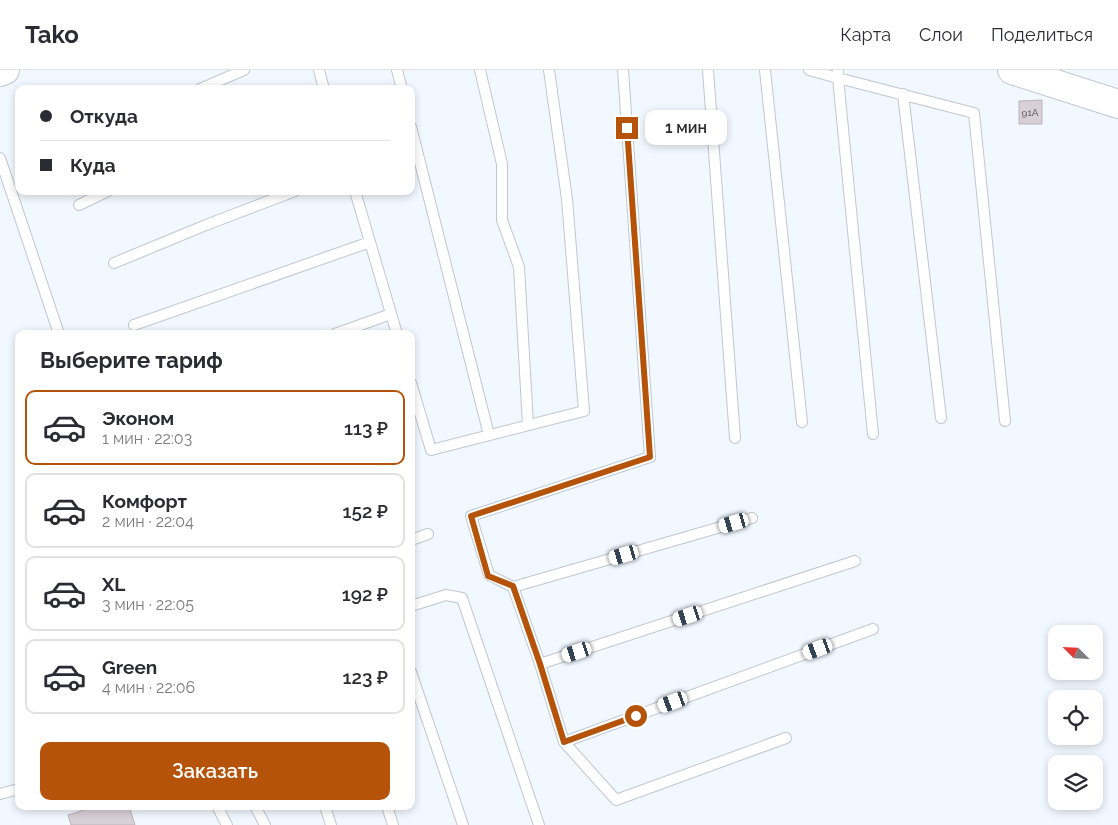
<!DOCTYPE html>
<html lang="ru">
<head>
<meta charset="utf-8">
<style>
  :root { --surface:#fff; --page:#f7f7f7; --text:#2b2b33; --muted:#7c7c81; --line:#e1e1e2; --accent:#b45309 }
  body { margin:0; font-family:Raleway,sans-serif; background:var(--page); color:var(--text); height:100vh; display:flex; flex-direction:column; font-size:19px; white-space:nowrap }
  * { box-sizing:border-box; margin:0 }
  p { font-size:16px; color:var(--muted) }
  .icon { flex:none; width:28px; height:28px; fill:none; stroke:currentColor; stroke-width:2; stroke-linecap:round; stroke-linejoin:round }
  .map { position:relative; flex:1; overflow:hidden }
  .side { position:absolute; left:15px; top:260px; width:400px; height:480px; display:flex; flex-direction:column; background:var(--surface); border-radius:10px; box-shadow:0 2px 8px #0003 }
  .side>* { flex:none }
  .top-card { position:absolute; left:15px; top:15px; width:400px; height:110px; border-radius:10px; box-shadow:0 2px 8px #0003; display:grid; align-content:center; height:110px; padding:0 25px; background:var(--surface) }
  .needle { width:32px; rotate:294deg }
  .buttons { position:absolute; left:1048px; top:555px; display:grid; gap:10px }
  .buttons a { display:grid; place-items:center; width:55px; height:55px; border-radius:10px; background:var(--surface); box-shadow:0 2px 8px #0003; font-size:25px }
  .end { position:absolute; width:22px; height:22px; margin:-11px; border:6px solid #b45309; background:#fff; box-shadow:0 0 0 2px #fff }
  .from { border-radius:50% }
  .bubble { position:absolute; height:35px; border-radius:10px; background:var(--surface); box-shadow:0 2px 8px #0003; font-size:16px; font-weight:600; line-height:35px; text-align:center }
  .car { position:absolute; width:15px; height:30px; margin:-15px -8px; border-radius:6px; box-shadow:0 0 4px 1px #0007; background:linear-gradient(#fff 24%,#345 0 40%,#fff 0 76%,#345 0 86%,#fff 0) }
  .top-card b { display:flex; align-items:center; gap:18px; height:48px; font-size:19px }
  .top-card b+b { border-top:1px solid var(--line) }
  .top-card i { width:12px; height:12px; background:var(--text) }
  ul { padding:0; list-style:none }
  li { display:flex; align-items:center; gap:15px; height:75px; margin:0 10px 8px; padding:0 15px; border:2px solid var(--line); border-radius:10px }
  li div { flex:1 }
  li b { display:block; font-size:19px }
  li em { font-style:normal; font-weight:600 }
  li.selected { border-color:var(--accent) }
  li>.icon { width:45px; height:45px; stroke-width:1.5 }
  h2 { padding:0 25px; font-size:22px; line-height:60px }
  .action { display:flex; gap:10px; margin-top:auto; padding:10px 25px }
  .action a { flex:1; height:58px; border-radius:10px; background:var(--accent); color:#fff; font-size:20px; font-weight:600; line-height:58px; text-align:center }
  header { display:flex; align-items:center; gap:30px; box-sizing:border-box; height:70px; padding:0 25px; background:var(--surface); border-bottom:1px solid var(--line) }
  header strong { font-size:24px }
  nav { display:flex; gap:28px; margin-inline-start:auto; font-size:18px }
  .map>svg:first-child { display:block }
</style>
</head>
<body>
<header>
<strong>Tako</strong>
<nav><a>Карта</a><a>Слои</a><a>Поделиться</a></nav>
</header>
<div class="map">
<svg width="1118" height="755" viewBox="0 0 1118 755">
  <rect width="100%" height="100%" fill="#f2f8ff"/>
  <path fill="#d9cfd6" stroke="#bdb3ba" d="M1042,30V54H1019V31Z
    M96,736H129L135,755H71L68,745Z"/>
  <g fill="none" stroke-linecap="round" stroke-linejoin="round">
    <defs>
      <path id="lane" d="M319,0L324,19
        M397,0L402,19
        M480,0L502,94V150L519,197L528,355
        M623,0L650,387L471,446L489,505L513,517L752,448
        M708,0L735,368
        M765,0L802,352
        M809,0L838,8V0
        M200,19L244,0
        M903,24L941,348
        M411,57L489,365
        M0,88L59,264
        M355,121L397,264
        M79,135L108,121
        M114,193L206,155L295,121
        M134,255L370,172
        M335,264L391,244
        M411,313L431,380L584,341L567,129L549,0
        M873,364L838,8L974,43L1005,351
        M411,470L428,464
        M513,517L540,594L855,491
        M411,536L446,525L462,528L539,755
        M540,594L564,672L873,559
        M411,602L463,755
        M564,672L616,730L786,668
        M0,724L19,719
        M217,736L227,755
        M255,736L265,755
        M325,736L331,755
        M387,736L393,755"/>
      <path id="secondary" d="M1012,0L1118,34
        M0,2L5,0"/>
    </defs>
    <use href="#lane" stroke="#c0c7d0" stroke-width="12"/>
    <use href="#secondary" stroke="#c0c7d0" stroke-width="30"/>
    <use href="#lane" stroke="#fff" stroke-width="10"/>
    <use href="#secondary" stroke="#fff" stroke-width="28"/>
  </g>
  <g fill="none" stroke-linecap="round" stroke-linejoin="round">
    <path stroke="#b45309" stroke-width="6" d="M627,58L650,387L471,446L488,506L513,516L540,594L564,672L636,646"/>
  </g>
  <g text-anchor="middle" stroke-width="4.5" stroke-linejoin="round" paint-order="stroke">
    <g font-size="10" fill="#48464b">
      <text x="1030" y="46">91А</text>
    </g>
  </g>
</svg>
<div class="buttons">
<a><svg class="needle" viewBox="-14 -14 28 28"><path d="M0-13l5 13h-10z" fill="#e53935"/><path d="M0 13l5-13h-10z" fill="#7c7c81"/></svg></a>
<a><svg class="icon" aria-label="locate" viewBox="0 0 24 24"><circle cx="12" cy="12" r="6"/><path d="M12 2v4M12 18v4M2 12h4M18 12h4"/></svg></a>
<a><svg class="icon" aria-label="layers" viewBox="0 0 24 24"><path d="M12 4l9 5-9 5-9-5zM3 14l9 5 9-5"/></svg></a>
</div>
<i class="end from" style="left:636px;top:646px"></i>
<i class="end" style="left:627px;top:58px"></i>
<div class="bubble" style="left:645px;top:40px;width:82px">1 мин</div>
<i class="car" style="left:734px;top:453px;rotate:254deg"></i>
<i class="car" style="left:624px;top:485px;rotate:254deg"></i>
<i class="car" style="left:688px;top:546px;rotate:252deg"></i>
<i class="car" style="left:818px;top:579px;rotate:250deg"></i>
<i class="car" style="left:577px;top:582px;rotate:252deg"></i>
<i class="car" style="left:673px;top:632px;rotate:250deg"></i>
<div class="top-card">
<b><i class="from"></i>Откуда</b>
<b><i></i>Куда</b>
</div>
<section class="side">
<h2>Выберите тариф</h2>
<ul>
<li class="selected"><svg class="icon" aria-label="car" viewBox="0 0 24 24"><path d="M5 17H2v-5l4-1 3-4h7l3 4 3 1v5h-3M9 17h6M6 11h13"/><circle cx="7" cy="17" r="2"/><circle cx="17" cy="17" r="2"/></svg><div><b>Эконом</b><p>1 мин · 22:03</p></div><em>113 ₽</em></li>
<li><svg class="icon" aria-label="car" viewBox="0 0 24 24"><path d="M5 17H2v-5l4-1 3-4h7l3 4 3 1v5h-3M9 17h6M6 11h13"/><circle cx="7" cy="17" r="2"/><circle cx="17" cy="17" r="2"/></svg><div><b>Комфорт</b><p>2 мин · 22:04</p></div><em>152 ₽</em></li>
<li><svg class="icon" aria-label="car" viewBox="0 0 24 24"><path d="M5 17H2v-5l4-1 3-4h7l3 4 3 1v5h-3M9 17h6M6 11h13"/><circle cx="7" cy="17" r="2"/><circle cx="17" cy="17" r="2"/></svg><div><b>XL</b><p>3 мин · 22:05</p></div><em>192 ₽</em></li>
<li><svg class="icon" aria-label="car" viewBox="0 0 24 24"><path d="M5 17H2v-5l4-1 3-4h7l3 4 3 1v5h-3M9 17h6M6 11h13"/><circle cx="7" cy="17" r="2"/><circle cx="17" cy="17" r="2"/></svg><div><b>Green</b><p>4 мин · 22:06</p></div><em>123 ₽</em></li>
</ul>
<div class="action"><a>Заказать</a></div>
</section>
</div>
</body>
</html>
